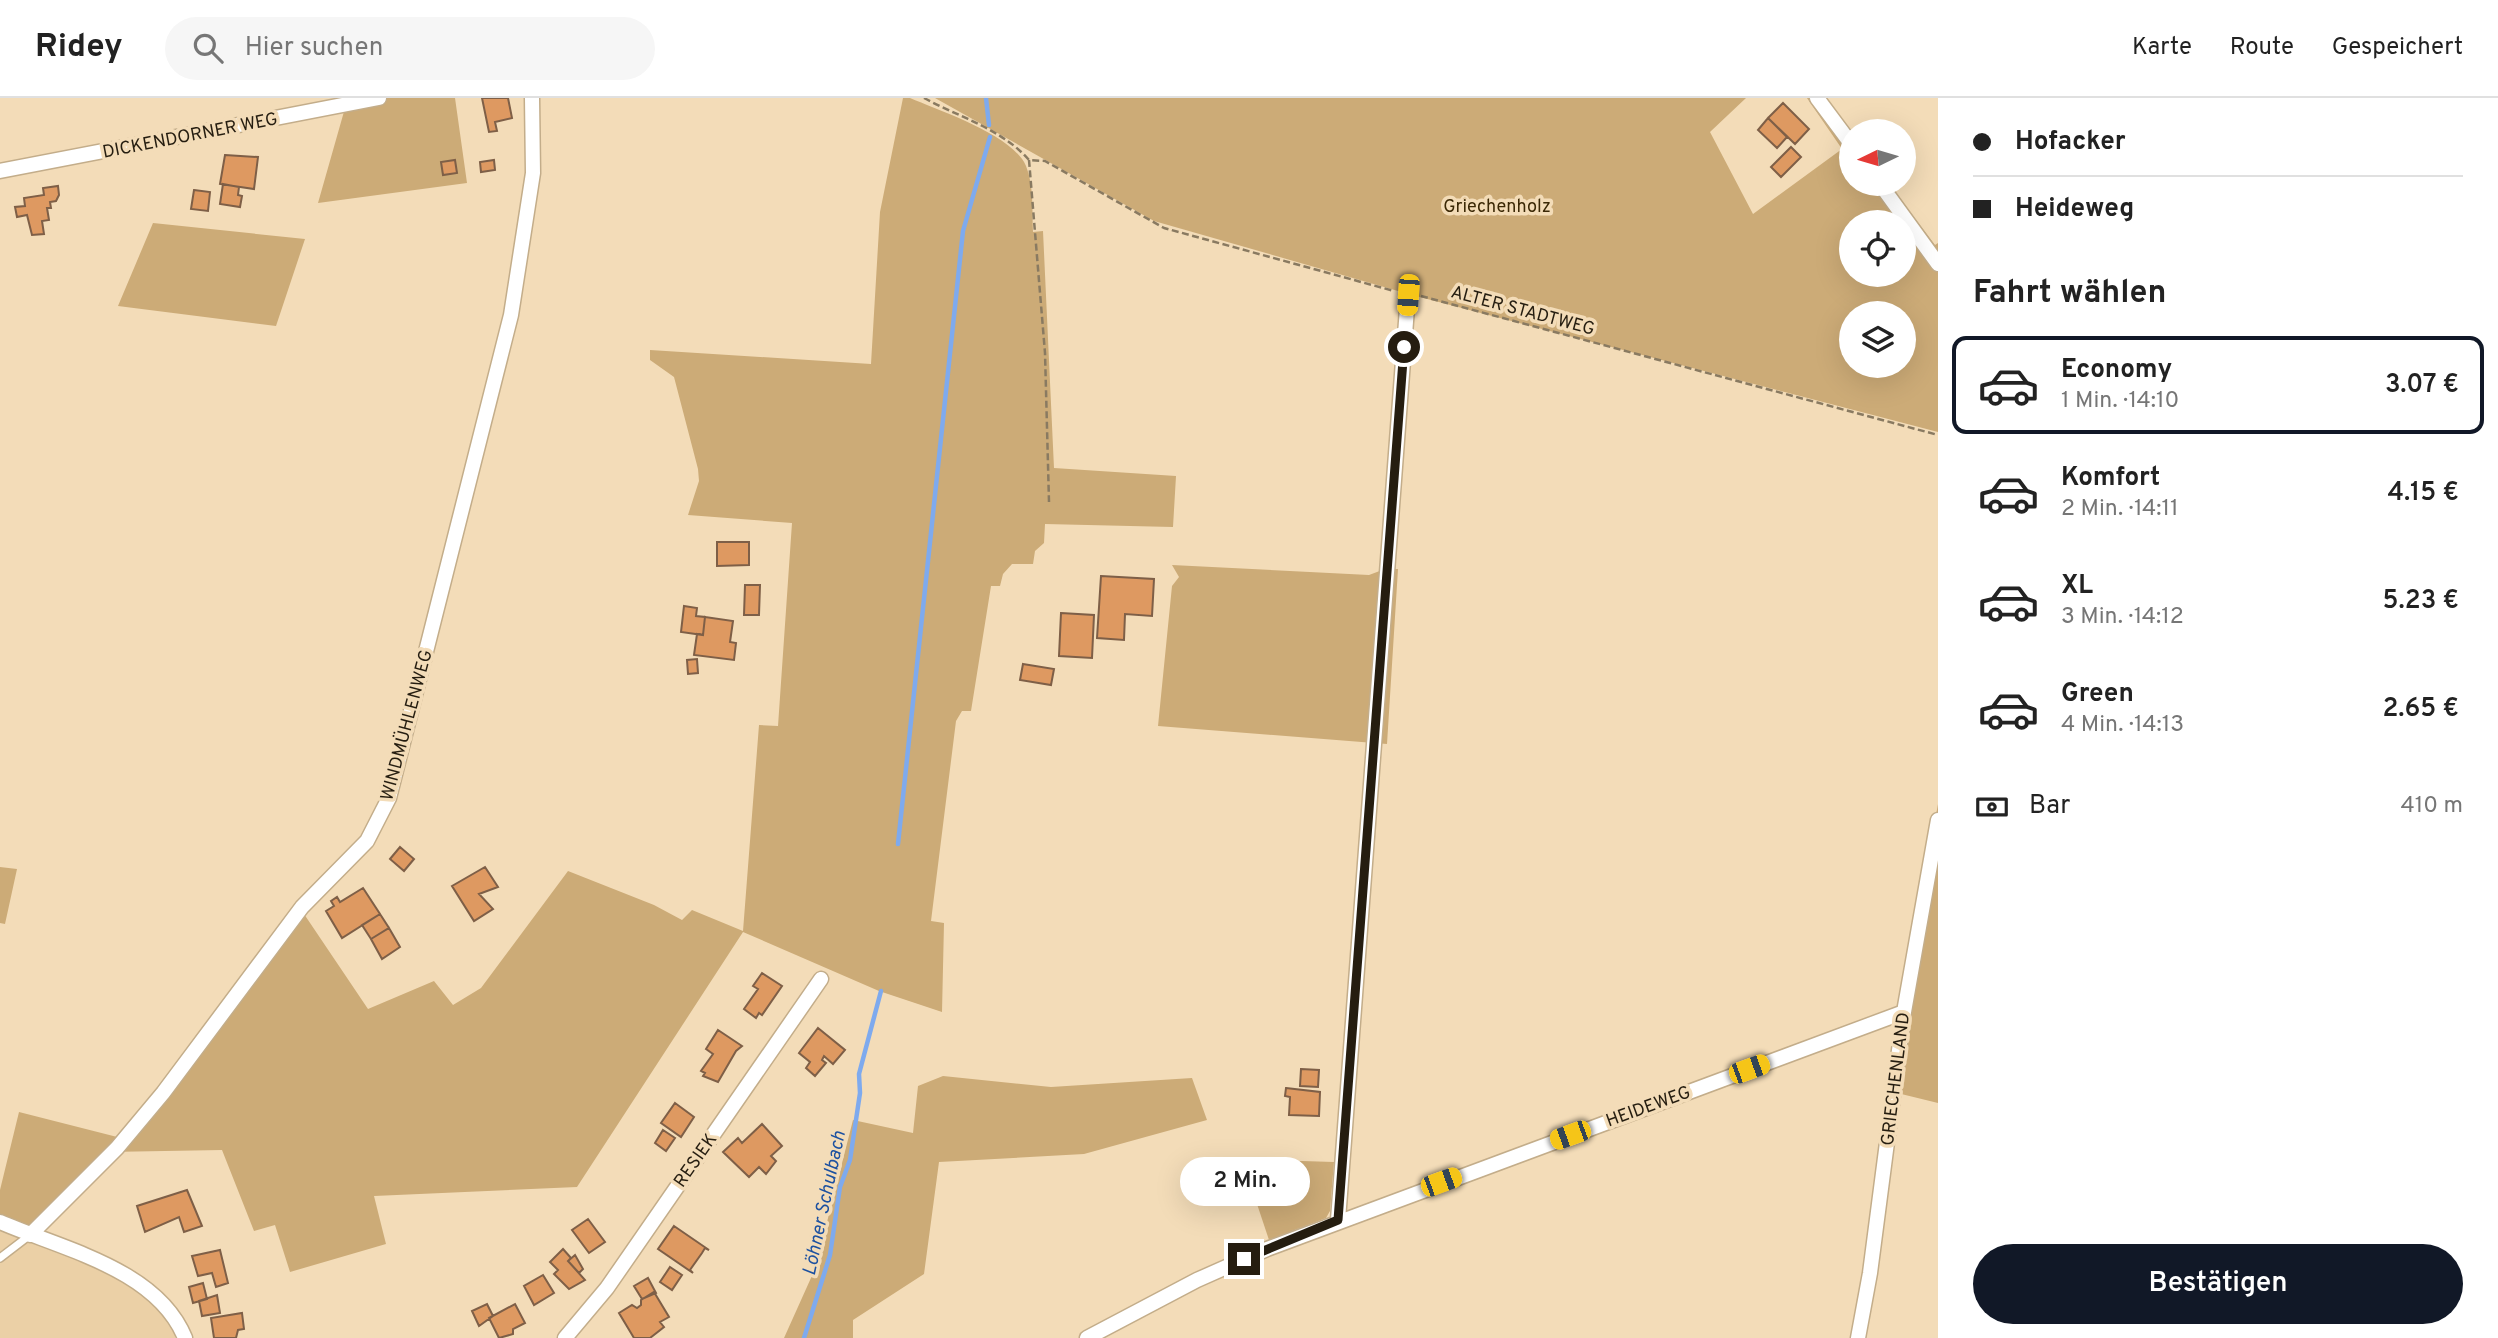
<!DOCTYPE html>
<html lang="de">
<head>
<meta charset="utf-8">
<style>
  :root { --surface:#fff; --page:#f6f6f6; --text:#222; --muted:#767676; --line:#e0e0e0; --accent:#111827 }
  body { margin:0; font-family:Overpass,sans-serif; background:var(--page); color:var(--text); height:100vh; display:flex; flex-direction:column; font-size:26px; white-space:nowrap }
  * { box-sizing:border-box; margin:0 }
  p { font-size:23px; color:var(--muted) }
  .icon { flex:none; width:38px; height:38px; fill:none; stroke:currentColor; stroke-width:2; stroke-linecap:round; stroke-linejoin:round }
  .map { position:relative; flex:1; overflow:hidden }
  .details { display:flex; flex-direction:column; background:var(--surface); width:560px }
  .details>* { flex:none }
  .top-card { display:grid; align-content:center; height:154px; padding:0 35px; background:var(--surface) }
  .needle { width:46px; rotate:265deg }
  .fabs { position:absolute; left:1839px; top:21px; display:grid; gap:14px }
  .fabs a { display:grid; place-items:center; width:77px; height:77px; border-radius:50%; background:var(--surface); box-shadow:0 7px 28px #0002; font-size:35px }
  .end { position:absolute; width:32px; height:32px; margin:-16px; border:9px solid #251d10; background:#fff; box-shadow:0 0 0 4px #fff }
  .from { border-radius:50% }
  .bubble { position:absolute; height:49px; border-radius:24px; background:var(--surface); box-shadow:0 7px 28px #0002; font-size:23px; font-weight:600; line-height:49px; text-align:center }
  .car { position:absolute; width:21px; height:42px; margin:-21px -10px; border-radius:9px; box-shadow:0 0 5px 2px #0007; background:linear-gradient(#f5c518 24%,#345 0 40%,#f5c518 0 76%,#345 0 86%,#f5c518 0) }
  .top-card b { display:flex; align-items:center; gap:24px; height:66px; font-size:26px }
  .top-card b+b { border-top:2px solid var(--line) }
  .top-card i { width:18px; height:18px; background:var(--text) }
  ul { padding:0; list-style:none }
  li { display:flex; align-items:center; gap:21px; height:98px; margin:0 14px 10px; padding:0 21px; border:4px solid transparent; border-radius:14px }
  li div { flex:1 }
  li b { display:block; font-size:26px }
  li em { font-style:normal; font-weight:600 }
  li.selected { border-color:var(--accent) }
  li>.icon { width:63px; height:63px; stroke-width:1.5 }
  h2 { padding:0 35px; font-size:32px; line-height:84px }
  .pay { display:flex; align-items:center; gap:18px; height:77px; padding:0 35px; font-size:26px }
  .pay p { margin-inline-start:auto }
  .button { display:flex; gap:14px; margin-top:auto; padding:14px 35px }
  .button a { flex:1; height:80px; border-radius:42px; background:var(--accent); color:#fff; font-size:28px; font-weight:600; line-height:80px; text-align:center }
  header { display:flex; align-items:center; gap:42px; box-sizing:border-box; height:98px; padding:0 35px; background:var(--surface); border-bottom:2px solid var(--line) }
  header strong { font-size:33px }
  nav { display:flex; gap:38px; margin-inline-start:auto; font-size:24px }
  .search { width:490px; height:63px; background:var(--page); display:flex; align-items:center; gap:18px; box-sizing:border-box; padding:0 24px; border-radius:38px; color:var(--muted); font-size:26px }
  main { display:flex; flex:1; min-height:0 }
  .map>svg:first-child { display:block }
</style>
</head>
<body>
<header>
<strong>Ridey</strong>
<div class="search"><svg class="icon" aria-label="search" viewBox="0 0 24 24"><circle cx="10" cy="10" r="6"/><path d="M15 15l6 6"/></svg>Hier suchen</div>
<nav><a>Karte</a><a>Route</a><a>Gespeichert</a></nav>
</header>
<main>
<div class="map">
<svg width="1938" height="1240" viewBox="0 0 1938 1240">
  <rect width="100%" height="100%" fill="#f3dcb8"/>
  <path fill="#ebd0a6" d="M0,1124L110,1173L158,1203L175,1225V1240H0Z"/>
  <path fill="#ccab77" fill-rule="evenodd" d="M361,0H455L467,85L318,105L347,3Z
    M903,0H910C940,13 1013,37 1026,68C1034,87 1032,113 1033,134L1043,133L1054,370L1176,378L1173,429L1045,426L1044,445L1035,453L1033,466H1012L1003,476L1000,488H991L971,613H962L956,623L931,823L944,825L942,914L879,893L743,834L577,1089L374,1098L386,1146L290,1174L275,1127L254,1133L222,1052L107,1054L33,1137L0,1124V1092L19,1014L129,1042L304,816L368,911L434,883L453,907L481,890L568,773L654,807L682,822L692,812L743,833L759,627L778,628L792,425L688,417L699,383L698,371L674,279L650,262V252L871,266L880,114Z
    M935,0H1746L1710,34L1753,116L1842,51L1807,0H1825L1851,35L1852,86H1889L1935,147L1938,145V334L1412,197L1154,123ZM1852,124H1904V177H1852ZM1852,215H1904V268H1852Z
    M153,125L305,141L276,228L118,208Z
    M1172,467L1369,477L1385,471H1398L1387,646L1158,628L1172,488L1179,479Z
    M1938,706V1005L1889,993L1898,923Z
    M0,769L17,771L5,826L0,825Z
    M943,978L1051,989L1192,980L1207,1022L1084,1056L939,1064L924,1176L853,1222V1240H784L815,1171L853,1022L913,1035L918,988Z
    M1242,1061L1334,1064L1330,1113L1326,1120L1269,1142Z"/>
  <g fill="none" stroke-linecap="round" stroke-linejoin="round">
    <path stroke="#7eaaee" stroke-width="4.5" d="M986,0L989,27
      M898,746L963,133L990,39
      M804,1240L830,1157L840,1089L850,1062L860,995L859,976L881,893"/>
  </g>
  <path fill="#de9961" stroke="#7e5f47" stroke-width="2" d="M482,0H508L512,20L495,24L497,33L489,34Z
    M1783,5L1809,31L1795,46L1768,20Z
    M1768,20L1787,39L1777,50L1758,32Z
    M1791,49L1801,59L1781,79L1771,69Z
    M225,57L258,59L254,91L220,86Z
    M455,62L457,75L443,77L441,64Z
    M494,62L495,72L481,74L480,64Z
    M223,86L239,89L238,97L242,98L240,109L220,106Z
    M58,88L59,97L56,103L50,104L51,110H47L49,122L42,123L44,136L32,137L27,117L17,119L15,109L25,108L24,100L44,97L43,90Z
    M194,92L210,94L208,113L191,111Z
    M717,444H749V467L717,468Z
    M1101,478L1154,481L1152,518L1125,516L1124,542L1097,540Z
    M745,487H760L759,517H744Z
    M684,508L697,510L696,518L705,519L703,537L681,534Z
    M1061,515L1094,517L1092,560L1059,558Z
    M705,519L733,523L730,544L736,545L734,562L694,557L697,536L703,537Z
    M697,561L698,575L688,576L687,562Z
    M1023,566L1054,571L1051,587L1020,582Z
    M400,749L414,761L404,773L390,761Z
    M485,769L498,789L479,796L493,811L474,823L452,788Z
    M363,790L380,816L342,840L326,813L334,808L331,803L337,799L340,804Z
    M380,816L389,830L371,841L362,827Z
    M389,830L400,849L382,861L371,841Z
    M762,875L782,888L762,917L759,915L756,920L744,911L758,891L753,888Z
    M818,930L845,952L833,966L824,958L822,962L826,965L815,978L806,970L810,964L799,955Z
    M718,932L742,948L736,953L718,984L703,978L705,975L701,973L713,956L706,951Z
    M1301,971L1319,972L1318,989L1300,988Z
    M1286,990L1320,994L1319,1018L1289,1017L1290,999L1285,998Z
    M675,1005L694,1019L681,1039L661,1025Z
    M762,1026L782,1048L771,1058L776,1063L766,1076L759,1069L749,1079L723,1054L738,1040L742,1045Z
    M663,1032L675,1040L666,1053L655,1045Z
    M187,1092L202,1128L184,1134L179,1119L145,1134L137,1108Z
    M588,1121L605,1144L589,1155L572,1132Z
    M674,1128L709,1152L705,1150L702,1155L690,1172L693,1175L658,1151Z
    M563,1151L571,1160L568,1163L585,1182L569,1191L554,1176L558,1172L550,1164Z
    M220,1152L228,1185L216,1189L212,1175L198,1178L192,1158Z
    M575,1157L583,1171L579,1175L568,1163Z
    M670,1169L682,1177L672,1192L660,1184Z
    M543,1177L554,1195L534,1207L524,1188Z
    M648,1180L656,1195L642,1201L634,1188Z
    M203,1185L207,1201L193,1205L189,1189Z
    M654,1194L669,1219L660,1224L664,1229L650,1240H634L619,1215L632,1207L637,1210L641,1207V1202Z
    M217,1197L220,1215L202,1218L199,1203Z
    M487,1206L493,1218L479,1228L472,1213Z
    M515,1206L525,1225L513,1231V1236L499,1240L489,1220Z
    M242,1215L244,1231L238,1232L236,1240H214L211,1220Z"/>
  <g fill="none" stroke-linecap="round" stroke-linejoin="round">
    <defs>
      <path id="service" d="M0,1160L30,1137"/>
      <path id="minor" d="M1817,0L1852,47
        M0,73L379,0
        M1880,86L1938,166
        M1338,1122L1408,197
        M0,1124C62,1151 157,1171 185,1240
        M30,1137L117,1050L163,995L302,809L367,743L389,700L511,217L533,75L532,0
        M565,1240L607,1190L821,881
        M1087,1240L1197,1182L1267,1151L1904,914
        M1858,1240L1870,1175L1904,914L1938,722"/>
    </defs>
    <use href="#service" stroke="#c3ad8a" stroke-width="10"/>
    <use href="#minor" stroke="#c3ad8a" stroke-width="17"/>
    <path stroke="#897a61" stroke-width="2.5" stroke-dasharray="7 3.5" stroke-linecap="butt" d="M924,0C959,19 1002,31 1029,62L1045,63L1164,130L1394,193
      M1029,62L1045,255L1049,404
      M1421,198L1938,337"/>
    <use href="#service" stroke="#fff" stroke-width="7"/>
    <use href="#minor" stroke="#fff" stroke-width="14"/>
  </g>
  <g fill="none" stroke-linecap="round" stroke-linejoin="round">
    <path stroke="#251d10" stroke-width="9" d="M1244,1161L1338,1122L1404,249"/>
  </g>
  <g text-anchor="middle" stroke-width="7" stroke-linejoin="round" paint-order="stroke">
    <g font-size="18" fill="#251d10" stroke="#f3dcb8">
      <text transform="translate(190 37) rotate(-11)" y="6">DICKENDORNER WEG</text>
      <text transform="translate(1523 212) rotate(15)" y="6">ALTER STADTWEG</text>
      <text transform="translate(406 627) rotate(-75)" y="6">WINDMÜHLENWEG</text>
      <text transform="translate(1895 981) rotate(-83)" y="6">GRIECHENLAND</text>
      <text transform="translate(1648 1008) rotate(-20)" y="6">HEIDEWEG</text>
      <text transform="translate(695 1062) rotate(-55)" y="6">RESIEK</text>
    </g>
    <g font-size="18" fill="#3b2805" stroke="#f3dcb8">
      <text x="1497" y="114">Griechenholz</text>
    </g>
    <g font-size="19" font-style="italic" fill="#1d51a0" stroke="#f3dcb8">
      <text transform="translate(823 1105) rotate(-78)" y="7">Löhner Schulbach</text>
    </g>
  </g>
</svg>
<div class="fabs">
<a><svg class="needle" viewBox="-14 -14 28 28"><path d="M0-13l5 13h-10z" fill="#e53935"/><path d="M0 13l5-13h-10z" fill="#767676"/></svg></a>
<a><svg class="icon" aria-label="locate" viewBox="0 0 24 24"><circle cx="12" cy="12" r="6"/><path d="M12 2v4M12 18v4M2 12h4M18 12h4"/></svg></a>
<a><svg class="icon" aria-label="layers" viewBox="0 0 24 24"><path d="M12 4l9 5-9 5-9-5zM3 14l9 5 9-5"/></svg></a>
</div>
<i class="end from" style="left:1404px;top:249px"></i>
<i class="end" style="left:1244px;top:1161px"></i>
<div class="bubble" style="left:1180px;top:1059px;width:130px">2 Min.</div>
<i class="car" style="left:1408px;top:197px;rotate:184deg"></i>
<i class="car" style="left:1749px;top:971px;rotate:70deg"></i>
<i class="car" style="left:1570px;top:1037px;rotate:250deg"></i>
<i class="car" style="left:1441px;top:1084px;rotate:70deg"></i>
</div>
<section class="details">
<div class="top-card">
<b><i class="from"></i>Hofacker</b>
<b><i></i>Heideweg</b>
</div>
<h2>Fahrt wählen</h2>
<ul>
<li class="selected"><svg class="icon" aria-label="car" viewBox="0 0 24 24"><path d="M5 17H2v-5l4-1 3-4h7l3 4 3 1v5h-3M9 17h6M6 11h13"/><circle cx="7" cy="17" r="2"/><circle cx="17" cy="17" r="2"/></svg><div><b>Economy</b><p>1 Min. · 14:10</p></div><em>3.07 €</em></li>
<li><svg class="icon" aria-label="car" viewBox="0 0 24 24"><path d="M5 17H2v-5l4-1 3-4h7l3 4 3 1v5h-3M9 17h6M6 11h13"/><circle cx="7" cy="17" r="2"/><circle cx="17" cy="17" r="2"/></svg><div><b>Komfort</b><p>2 Min. · 14:11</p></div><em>4.15 €</em></li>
<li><svg class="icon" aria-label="car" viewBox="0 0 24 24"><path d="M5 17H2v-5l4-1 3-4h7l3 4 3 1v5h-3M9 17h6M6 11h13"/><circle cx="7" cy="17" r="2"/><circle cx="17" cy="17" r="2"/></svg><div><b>XL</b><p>3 Min. · 14:12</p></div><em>5.23 €</em></li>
<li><svg class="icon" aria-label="car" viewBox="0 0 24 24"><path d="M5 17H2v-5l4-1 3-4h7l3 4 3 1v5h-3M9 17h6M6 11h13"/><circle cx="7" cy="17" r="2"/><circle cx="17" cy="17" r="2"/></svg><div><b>Green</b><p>4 Min. · 14:13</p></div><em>2.65 €</em></li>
</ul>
<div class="pay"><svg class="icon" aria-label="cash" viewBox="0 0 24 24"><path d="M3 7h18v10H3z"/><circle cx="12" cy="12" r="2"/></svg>Bar<p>410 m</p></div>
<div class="button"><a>Bestätigen</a></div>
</section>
</main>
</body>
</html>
